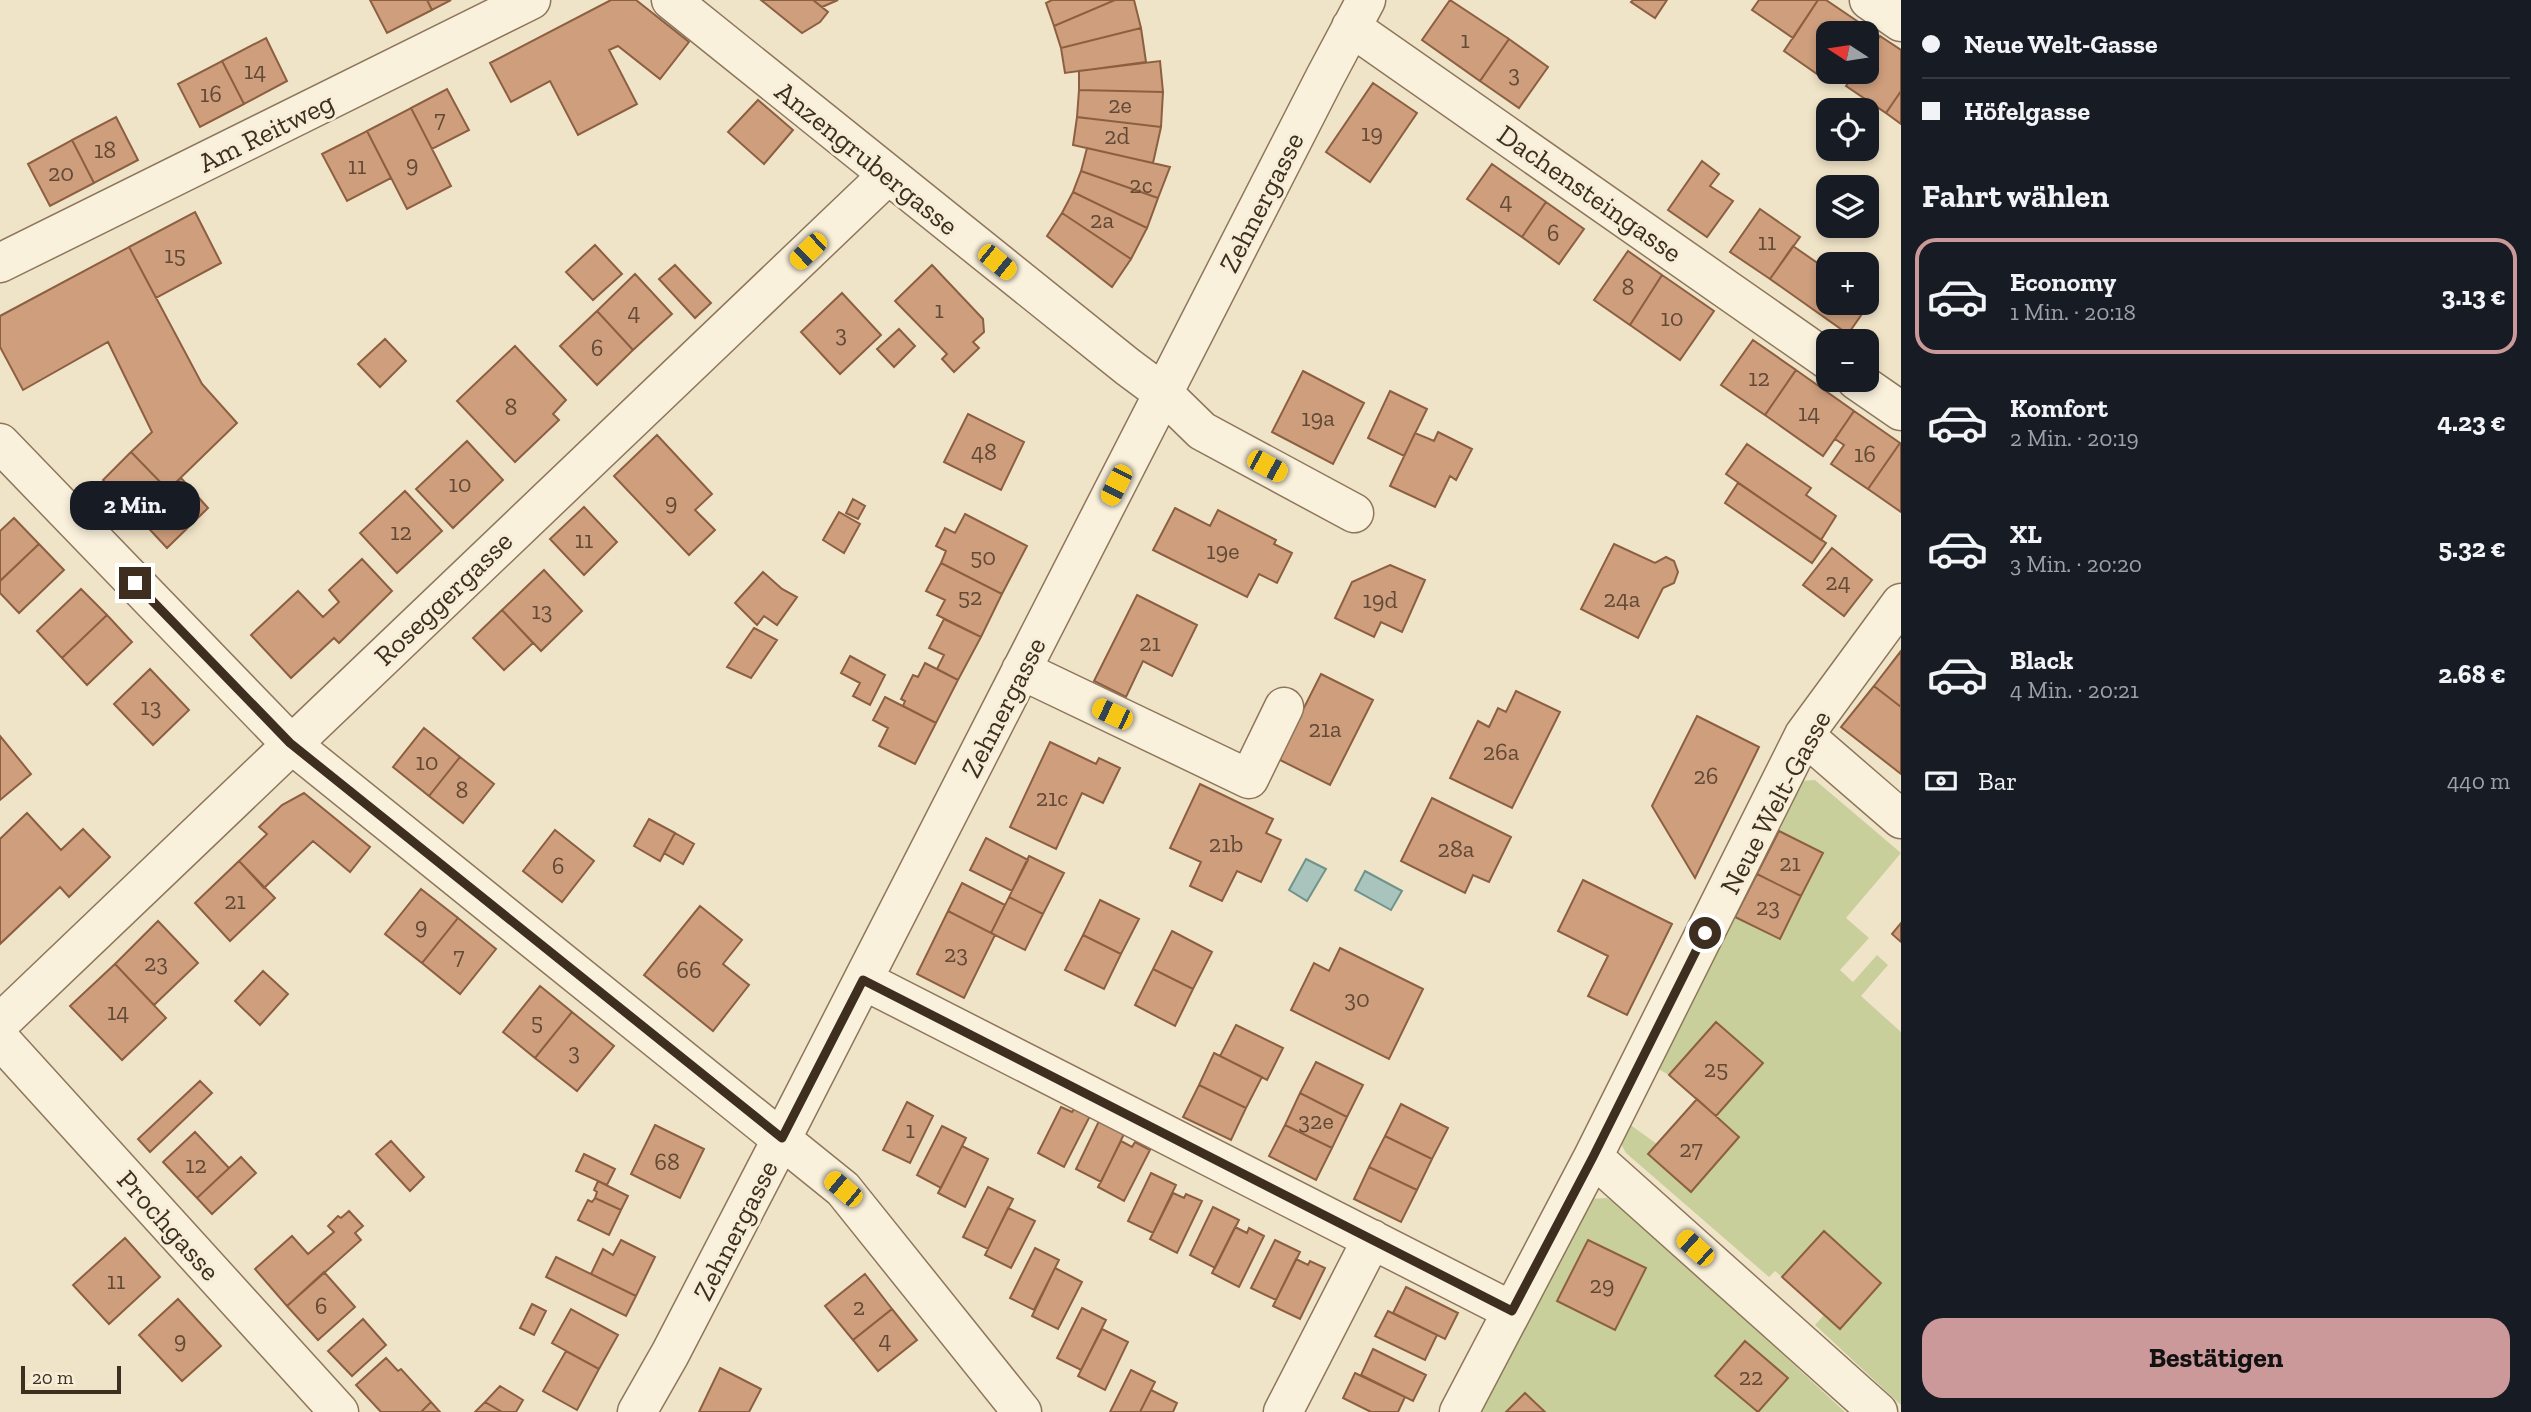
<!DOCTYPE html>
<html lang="de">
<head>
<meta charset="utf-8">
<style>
  :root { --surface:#171b24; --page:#20242c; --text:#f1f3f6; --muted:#9ea1a6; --line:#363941; --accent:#cc999b }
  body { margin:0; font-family:"Zilla Slab",serif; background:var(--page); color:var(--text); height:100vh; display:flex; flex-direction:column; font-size:26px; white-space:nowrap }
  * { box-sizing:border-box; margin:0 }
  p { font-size:23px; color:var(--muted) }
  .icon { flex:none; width:38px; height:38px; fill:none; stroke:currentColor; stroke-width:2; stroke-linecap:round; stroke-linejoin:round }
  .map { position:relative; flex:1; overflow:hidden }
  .panel { display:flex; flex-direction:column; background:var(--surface); width:630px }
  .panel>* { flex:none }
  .guide { display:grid; align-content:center; height:154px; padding:0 21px; background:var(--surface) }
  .needle { width:46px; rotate:282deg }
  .tools { position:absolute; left:1816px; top:21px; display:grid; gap:14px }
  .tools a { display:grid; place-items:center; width:63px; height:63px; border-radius:14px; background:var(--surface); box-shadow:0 4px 10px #0003; font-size:35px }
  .scale { position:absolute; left:21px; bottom:18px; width:100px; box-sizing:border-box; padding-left:7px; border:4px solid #3d2e20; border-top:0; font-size:19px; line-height:24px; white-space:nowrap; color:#3d2e20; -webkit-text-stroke:5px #f7eed8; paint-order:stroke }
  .end { position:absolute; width:32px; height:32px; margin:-16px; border:9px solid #3d2e20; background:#fff; box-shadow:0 0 0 4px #fff }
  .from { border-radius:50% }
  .bubble { position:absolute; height:49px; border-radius:21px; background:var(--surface); box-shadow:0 4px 10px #0003; font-size:23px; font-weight:700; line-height:49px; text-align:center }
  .car { position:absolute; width:21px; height:42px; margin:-21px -10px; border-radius:9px; box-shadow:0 0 5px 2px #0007; background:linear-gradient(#f5c518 24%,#345 0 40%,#f5c518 0 76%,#345 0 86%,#f5c518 0) }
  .guide b { display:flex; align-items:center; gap:24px; height:66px; font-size:26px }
  .guide b+b { border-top:2px solid var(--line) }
  .guide i { width:18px; height:18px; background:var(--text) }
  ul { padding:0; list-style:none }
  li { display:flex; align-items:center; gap:21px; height:116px; margin:0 14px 10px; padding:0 7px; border:4px solid transparent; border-radius:21px }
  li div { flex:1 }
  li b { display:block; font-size:26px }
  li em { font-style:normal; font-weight:700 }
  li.active { border-color:var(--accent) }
  li>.icon { width:63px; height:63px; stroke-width:1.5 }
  h2 { padding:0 21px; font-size:32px; line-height:84px }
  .pay { display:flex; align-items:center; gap:18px; height:77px; padding:0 21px; font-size:26px }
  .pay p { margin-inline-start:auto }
  .action { display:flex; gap:14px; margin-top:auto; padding:14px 21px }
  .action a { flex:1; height:80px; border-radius:21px; background:var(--accent); color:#111; font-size:28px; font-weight:700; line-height:80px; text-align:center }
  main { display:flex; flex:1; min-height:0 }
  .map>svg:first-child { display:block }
</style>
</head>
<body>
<main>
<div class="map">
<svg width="1901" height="1412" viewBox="0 0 1901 1412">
  <rect width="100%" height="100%" fill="#f0e4c8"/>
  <path fill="#c9cf9b" d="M1815,780L1901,853L1846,918L1869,938L1840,970L1853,982L1877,955L1888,965L1861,996L1901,1032V1405L1815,1325L1824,1315L1840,1329L1881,1282L1824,1231L1782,1277L1775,1271L1769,1277L1626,1153L1617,1137L1625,1121L1657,1144L1648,1154L1691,1191L1739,1137L1716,1116L1763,1063L1716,1022L1669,1075L1653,1066L1735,917L1780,939L1823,853L1779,831L1801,781Z
    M1607,1198L1627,1210L1845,1412H1478L1585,1199Z"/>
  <path fill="#a9c4bc" stroke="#6f938a" stroke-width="2" d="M1306,859L1326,869L1307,901L1289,890Z
    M1365,871L1402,891L1391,910L1355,890Z"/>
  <path fill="#cf9f7d" stroke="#8d5f41" stroke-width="2" d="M370,0H427L432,10L387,33Z
    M427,0H451L432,10Z
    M611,0H636L689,42L660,79L618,46L609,50L637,104L578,135L550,81L511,102L490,63Z
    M761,0H813L828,12L820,22L802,33Z
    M813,0H838L822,7Z
    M1052,0H1115L1054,26L1046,3Z
    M1115,0H1134L1141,28L1061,48L1054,26Z
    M1450,0L1509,39L1480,81L1422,40Z
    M1633,0H1667L1655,18L1631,2Z
    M1759,0H1818L1793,38L1752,10Z
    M1818,0H1826L1857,21L1849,33H1829V63L1820,76L1784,51Z
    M1141,28L1146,62L1065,73L1061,48Z
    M1880,36L1901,50V91L1886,113L1846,86L1856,72H1867V55Z
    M266,38L287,81L244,104L222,61Z
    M1509,39L1548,67L1519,108L1480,81Z
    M222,61L244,104L200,127L178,84Z
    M1160,61L1163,92L1079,90V71Z
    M1373,83L1417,113L1370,182L1326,152Z
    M447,89L469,130L432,149L411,108Z
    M1079,90L1163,92L1161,127L1077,117Z
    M1901,91V124L1886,113Z
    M758,100L793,130L764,164L728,132Z
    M411,108L451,186L407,209L367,131Z
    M116,117L138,160L94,183L72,140Z
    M1077,117L1161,127L1153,163L1073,145Z
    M367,131L391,178L347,201L322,154Z
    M72,140L94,183L50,206L28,164Z
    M1087,148L1170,167L1158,198L1081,171Z
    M1702,161L1719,174L1710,186L1733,201L1707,237L1668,210Z
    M1492,164L1546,202L1522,237L1467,199Z
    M1081,171L1158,198L1147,228L1073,192Z
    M1073,192L1147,228L1131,259L1062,213Z
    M1546,202L1584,229L1559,264L1522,237Z
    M1760,209L1800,237L1770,279L1730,252Z
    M195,212L221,263L156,298L129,247Z
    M1062,213L1131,259L1112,287L1047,236Z
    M595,245L622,274L593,300L566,272Z
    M1793,246L1829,271V303H1867V298L1871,301L1848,334L1770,279Z
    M129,247L202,384L237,423L168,490L131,452L152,432L108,342L23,390L0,347V316Z
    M1628,251L1662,275L1630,325L1594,300Z
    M675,265L711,303L695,318L659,279Z
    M932,265L983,319L984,332L973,342L979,348L954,372L942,359L947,354L895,301Z
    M635,274L672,314L633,350L597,311Z
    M1662,275L1714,311L1680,360L1630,325Z
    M842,293L881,335L840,374L801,332Z
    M597,311L633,350L597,385L560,346Z
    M899,329L915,346L894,367L877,349Z
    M385,339L406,361L380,387L358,364Z
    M1753,340L1796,370L1765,415L1721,385Z
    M515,346L566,400L553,414L559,420L515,462L457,401Z
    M1796,370L1854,411L1823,456L1765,415Z
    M1303,371L1364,403L1333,464L1272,432Z
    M1390,391L1427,409L1404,456L1368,438Z
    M1854,411L1900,443L1868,489L1831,464L1844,445L1835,439Z
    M968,414L1024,442L1001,490L944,462Z
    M1438,432L1472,449L1456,480L1450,476L1435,507L1390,486L1415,433L1434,441Z
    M657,435L712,494L695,510L715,530L689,555L614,476Z
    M467,441L503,480L453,528L416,489Z
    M1900,443L1901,444V512L1868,489Z
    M1747,444L1811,488L1806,495L1836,516L1821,540L1726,474Z
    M131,452L168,490L139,518L103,480Z
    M181,478L208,508L167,548L139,518Z
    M1738,483L1826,543L1812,563L1725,503Z
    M405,491L442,531L397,573L360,533Z
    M853,499L865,506L858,519L846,513Z
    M584,507L617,542L584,575L550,539Z
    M1175,508L1210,526L1218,510L1276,540L1274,544L1292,553L1277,583L1259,574L1247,597L1153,550Z
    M839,512L860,524L844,553L823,540Z
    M965,514L1027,546L1002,594L941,563L946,551L936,546L945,528L955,533Z
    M14,518L39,544L0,581V531Z
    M39,544L64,570L19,613L0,593V581Z
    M1614,544L1655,563L1666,557L1674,561L1678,572L1674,583L1663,588L1638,638L1581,609Z
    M1832,548L1872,580L1844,616L1803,585Z
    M362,559L392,591L339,643L334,638L291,678L251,635L298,591L323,617L339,602L329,590Z
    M941,563L1002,594L981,637L937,615L945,600L926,591Z
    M1390,565L1425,580L1402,632L1381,622L1374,637L1335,618L1352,582Z
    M544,570L582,611L541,651L502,610Z
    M763,572L782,589L797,597L777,625L764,616L757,625L735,603Z
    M81,589L107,615L62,658L37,631Z
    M1137,595L1197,625L1172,676L1143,661L1126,697L1094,681Z
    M502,610L533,643L504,670L473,638Z
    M107,615L132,642L87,685L62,658Z
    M944,619L981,637L958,680L937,669L944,655L929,648Z
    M754,628L777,640L751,678L727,667Z
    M1901,651V707L1874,686Z
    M850,656L885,675L870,705L853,696L860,683L841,673Z
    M925,663L958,680L936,723L903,706L905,701L901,699L913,675L918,677Z
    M150,669L189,710L153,745L114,704Z
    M1321,674L1373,700L1330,785L1278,759Z
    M1874,686L1901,707V774L1841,727Z
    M1516,691L1560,712L1512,808L1450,778L1478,721L1489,727L1498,708L1506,712Z
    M885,697L936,723L915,764L879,746L888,728L873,720Z
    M1697,716L1759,747L1695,878L1652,806Z
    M424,728L460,757L429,796L393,767Z
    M0,736L31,774L0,800Z
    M1050,742L1096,764L1099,758L1120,768L1103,803L1082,793L1056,849L1010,827Z
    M460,757L494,784L463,823L429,796Z
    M1200,784L1273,819L1266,833L1281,840L1261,882L1237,871L1222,901L1190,886L1201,862L1170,848Z
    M304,793L370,847L350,872L313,841L264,888L239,861L267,834L259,827L282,805Z
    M1432,798L1511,837L1489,882L1473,875L1465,893L1401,861Z
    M27,813L61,850L83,829L110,857L69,897L60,887L0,944V839Z
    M649,819L675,833L660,861L634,846Z
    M555,830L594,861L562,902L523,871Z
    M1779,831L1823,853L1801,896L1757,874Z
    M675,833L694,844L683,864L664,853Z
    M986,838L1028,860L1012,891L970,870Z
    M1029,856L1064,873L1043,914L1009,897Z
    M239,861L275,898L230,941L195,903Z
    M1757,874L1801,896L1780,939L1735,917Z
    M1583,880L1672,924L1627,1015L1588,996L1608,956L1558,931Z
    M962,883L1005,905L991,933L948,911Z
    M421,889L458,918L422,963L385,934Z
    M1009,897L1043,914L1025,950L991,933Z
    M1100,900L1139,919L1121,954L1083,935Z
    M700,906L742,940L723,964L749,985L713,1031L644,975Z
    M948,911L995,935L964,998L917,974Z
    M458,918L496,949L460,994L422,963Z
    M158,921L198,963L154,1005L115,964Z
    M1901,923V942L1892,934Z
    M1172,931L1212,952L1193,989L1153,969Z
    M1083,935L1121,954L1104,989L1065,970Z
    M1340,948L1423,989L1389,1059L1291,1010L1314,963L1329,971Z
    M115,964L166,1018L122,1060L70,1006Z
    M1153,969L1193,989L1175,1026L1135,1005Z
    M263,971L288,994L260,1025L235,1001Z
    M540,986L572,1012L535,1058L503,1032Z
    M572,1012L614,1046L577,1091L535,1058Z
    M1716,1022L1763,1063L1716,1116L1669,1075Z
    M1236,1025L1283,1048L1267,1080L1220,1056Z
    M1214,1053L1262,1077L1246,1108L1199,1085Z
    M1316,1062L1363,1085L1347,1117L1300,1093Z
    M200,1081L212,1093L150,1152L138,1139Z
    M1199,1085L1246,1108L1231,1140L1183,1117Z
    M1300,1093L1347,1117L1332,1148L1285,1125Z
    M1697,1099L1739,1137L1691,1192L1648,1154Z
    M907,1102L933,1116L910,1163L883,1150Z
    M1401,1104L1448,1128L1432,1159L1385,1136Z
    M1061,1107L1072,1112L1075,1108L1090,1116L1064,1167L1038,1153Z
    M1099,1121L1124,1134L1101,1182L1076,1169Z
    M655,1125L704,1149L680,1198L631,1174Z
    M1285,1125L1332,1148L1316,1180L1269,1156Z
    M942,1126L966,1138L941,1188L917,1175Z
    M195,1132L229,1168L197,1198L163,1162Z
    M1385,1136L1432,1159L1417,1190L1369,1167Z
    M391,1141L424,1177L410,1191L376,1154Z
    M1121,1141L1132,1147L1135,1142L1150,1150L1124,1201L1098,1187Z
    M962,1146L988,1159L965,1207L938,1193Z
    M584,1154L615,1169L607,1185L576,1171Z
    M241,1157L256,1173L212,1214L197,1198Z
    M1369,1167L1417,1190L1401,1222L1354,1199Z
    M1151,1173L1176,1185L1153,1233L1128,1221Z
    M598,1181L628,1196L621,1210L595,1198L597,1192L594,1190Z
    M988,1187L1013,1199L988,1249L963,1237Z
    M1173,1193L1184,1198L1186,1194L1202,1201L1177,1253L1150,1239Z
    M595,1198L621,1210L609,1235L578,1220L588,1200L592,1202Z
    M1213,1207L1239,1220L1215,1268L1190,1255Z
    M1008,1208L1035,1221L1011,1268L985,1255Z
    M349,1211L363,1226L355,1233L361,1240L287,1306L255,1269L292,1236L308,1254L334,1232L328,1226L338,1216L341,1218Z
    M1235,1227L1247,1233L1249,1228L1264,1236L1239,1287L1212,1273Z
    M1824,1231L1881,1283L1840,1329L1782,1277Z
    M125,1238L160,1277L109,1324L73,1285Z
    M621,1240L655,1257L636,1296L591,1274L603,1249L613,1255Z
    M1275,1240L1300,1252L1276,1300L1251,1288Z
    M1588,1240L1646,1268L1615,1330L1557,1301Z
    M1035,1248L1059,1260L1034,1310L1010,1298Z
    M556,1257L636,1296L626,1316L546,1277Z
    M1296,1259L1308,1265L1310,1261L1325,1268L1300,1319L1273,1306Z
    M1055,1268L1082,1282L1058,1329L1032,1316Z
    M324,1272L355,1307L318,1340L287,1306Z
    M865,1274L892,1309L853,1340L825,1306Z
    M1406,1287L1458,1313L1445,1339L1393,1313Z
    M178,1299L221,1346L182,1381L139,1335Z
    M532,1304L546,1311L534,1335L520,1328Z
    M1082,1308L1106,1320L1081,1370L1057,1358Z
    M571,1309L618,1335L599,1369L552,1343Z
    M892,1309L917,1340L878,1371L853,1340Z
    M1388,1311L1437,1335L1425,1360L1375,1336Z
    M363,1319L386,1345L352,1376L328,1351Z
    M1102,1329L1128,1342L1105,1390L1078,1376Z
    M1745,1341L1788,1378L1758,1412L1715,1376Z
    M1373,1349L1426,1375L1413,1401L1361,1375Z
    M566,1351L599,1369L577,1410L543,1391Z
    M386,1358L398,1371L401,1369L431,1402L421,1412H381L356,1385Z
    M720,1368L761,1389L749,1412H699Z
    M1131,1370L1155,1382L1140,1412H1110Z
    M1355,1373L1405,1397L1398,1412H1371L1343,1398Z
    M500,1386L523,1400L516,1412H502L485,1402Z
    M1151,1390L1177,1403L1173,1412H1140Z
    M1525,1393L1545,1412H1506Z
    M431,1402L440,1412H421Z
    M485,1402L502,1412H475Z"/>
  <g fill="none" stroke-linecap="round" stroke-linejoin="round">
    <defs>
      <path id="minor" d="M671,0L1128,367L1163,393L1202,431L1354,513
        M1869,0L1901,22
        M1351,27L1829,361
        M0,263L531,0
        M1856,380L1901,411
        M0,443L290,743L843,1189L1022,1412
        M1021,670L1249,779L1284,707
        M1804,735L1901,819
        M863,980L1512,1311
        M0,1023L888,175
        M0,1039L339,1412
        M1593,1157L1878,1412
        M637,1412L670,1354L782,1138L1325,77L1366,0
        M1283,1412L1372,1239
        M1459,1412L1593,1157L1804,735L1901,603"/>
    </defs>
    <use href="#minor" stroke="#8d765c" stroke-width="41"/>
    <use href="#minor" stroke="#faf1dc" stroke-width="38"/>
  </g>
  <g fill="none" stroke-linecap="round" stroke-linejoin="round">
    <path stroke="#3d2e20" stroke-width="9" d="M135,583L290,743L782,1138L863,980L1512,1311L1593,1157L1705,933"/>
  </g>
  <g text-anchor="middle" stroke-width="6" stroke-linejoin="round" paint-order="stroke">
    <g font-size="24" fill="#624a37">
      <text x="1465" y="48">1</text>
      <text x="255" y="79">14</text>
      <text x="1514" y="82">3</text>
      <text x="211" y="102">16</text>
      <text x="1120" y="113">2e</text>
      <text x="440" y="127">7</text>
      <text x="1372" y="141">19</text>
      <text x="1117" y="144">2d</text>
      <text x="105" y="158">18</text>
      <text x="412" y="172">9</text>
      <text x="357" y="174">11</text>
      <text x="61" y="181">20</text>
      <text x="1141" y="193">2c</text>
      <text x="1506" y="209">4</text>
      <text x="1102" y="228">2a</text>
      <text x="1553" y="241">6</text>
      <text x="1767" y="250">11</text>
      <text x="175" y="263">15</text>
      <text x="1628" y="295">8</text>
      <text x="939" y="318">1</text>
      <text x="634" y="320">4</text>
      <text x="1672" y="326">10</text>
      <text x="841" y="342">3</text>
      <text x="597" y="356">6</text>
      <text x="1759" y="386">12</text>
      <text x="511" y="415">8</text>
      <text x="1809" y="421">14</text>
      <text x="1318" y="426">19a</text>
      <text x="984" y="460">48</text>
      <text x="1865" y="462">16</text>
      <text x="460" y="492">10</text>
      <text x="671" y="510">9</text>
      <text x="401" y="540">12</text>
      <text x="584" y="548">11</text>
      <text x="1223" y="559">19e</text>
      <text x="983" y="565">50</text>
      <text x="1838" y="590">24</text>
      <text x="970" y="605">52</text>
      <text x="1622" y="607">24a</text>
      <text x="1380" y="608">19d</text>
      <text x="542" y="619">13</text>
      <text x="1150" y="651">21</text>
      <text x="151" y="715">13</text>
      <text x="1325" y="737">21a</text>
      <text x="1501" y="760">26a</text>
      <text x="427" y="770">10</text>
      <text x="1706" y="784">26</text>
      <text x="462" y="798">8</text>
      <text x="1052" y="806">21c</text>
      <text x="1226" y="852">21b</text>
      <text x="1456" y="857">28a</text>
      <text x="1790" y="871">21</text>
      <text x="558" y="874">6</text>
      <text x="235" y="909">21</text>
      <text x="1768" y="915">23</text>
      <text x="421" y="934">9</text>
      <text x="956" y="962">23</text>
      <text x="459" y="964">7</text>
      <text x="156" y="971">23</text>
      <text x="689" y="978">66</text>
      <text x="1357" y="1007">30</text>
      <text x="118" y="1020">14</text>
      <text x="537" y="1030">5</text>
      <text x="574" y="1060">3</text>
      <text x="1716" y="1077">25</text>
      <text x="1316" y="1129">32e</text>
      <text x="910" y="1138">1</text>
      <text x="1691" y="1157">27</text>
      <text x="667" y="1170">68</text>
      <text x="196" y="1173">12</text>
      <text x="116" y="1289">11</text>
      <text x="1602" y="1293">29</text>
      <text x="321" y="1314">6</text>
      <text x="859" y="1315">2</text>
      <text x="180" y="1348">9</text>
      <text x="885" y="1348">4</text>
      <text x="1751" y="1385">22</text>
    </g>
    <g font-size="28" fill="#3d2e20" stroke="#f7eed8">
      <text transform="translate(266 132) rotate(-26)" y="10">Am Reitweg</text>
      <text transform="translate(867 158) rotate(39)" y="10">Anzengrubergasse</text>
      <text transform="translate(1590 193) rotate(35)" y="10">Dachensteingasse</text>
      <text transform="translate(1261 202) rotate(-63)" y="10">Zehnergasse</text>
      <text transform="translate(443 598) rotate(-44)" y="10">Roseggergasse</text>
      <text transform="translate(1003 707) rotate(-63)" y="10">Zehnergasse</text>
      <text transform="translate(1775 802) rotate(-62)" y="10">Neue Welt-Gasse</text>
      <text transform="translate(169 1225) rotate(48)" y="10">Prochgasse</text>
      <text transform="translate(735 1230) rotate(-63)" y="10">Zehnergasse</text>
    </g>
  </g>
</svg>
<div class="tools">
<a><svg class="needle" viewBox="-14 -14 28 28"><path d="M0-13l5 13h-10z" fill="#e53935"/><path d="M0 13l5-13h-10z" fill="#9ea1a6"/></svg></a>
<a><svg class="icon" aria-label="locate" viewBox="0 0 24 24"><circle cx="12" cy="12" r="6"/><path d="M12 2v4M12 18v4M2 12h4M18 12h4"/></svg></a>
<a><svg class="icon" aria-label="layers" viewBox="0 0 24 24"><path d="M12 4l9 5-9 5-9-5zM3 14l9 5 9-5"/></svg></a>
<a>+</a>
<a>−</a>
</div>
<div class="scale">20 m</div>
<i class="end from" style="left:1705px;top:933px"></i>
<i class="end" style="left:135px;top:583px"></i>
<div class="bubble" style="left:70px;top:481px;width:130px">2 Min.</div>
<i class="car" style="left:808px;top:251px;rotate:226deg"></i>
<i class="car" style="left:997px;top:262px;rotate:129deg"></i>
<i class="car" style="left:1267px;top:466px;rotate:118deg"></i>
<i class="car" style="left:1116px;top:485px;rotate:207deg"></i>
<i class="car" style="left:1112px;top:714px;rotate:295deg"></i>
<i class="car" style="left:843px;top:1189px;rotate:310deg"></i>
<i class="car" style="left:1695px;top:1248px;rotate:312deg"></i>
</div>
<section class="panel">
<div class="guide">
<b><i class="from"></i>Neue Welt-Gasse</b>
<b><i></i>Höfelgasse</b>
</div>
<h2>Fahrt wählen</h2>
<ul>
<li class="active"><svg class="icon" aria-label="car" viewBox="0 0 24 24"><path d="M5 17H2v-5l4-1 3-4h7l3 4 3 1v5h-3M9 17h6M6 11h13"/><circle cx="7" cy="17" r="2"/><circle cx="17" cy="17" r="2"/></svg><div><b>Economy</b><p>1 Min. · 20:18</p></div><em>3.13 €</em></li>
<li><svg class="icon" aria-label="car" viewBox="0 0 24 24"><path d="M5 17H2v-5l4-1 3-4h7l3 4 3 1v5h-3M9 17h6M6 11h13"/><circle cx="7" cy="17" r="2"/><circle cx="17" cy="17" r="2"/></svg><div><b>Komfort</b><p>2 Min. · 20:19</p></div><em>4.23 €</em></li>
<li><svg class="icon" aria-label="car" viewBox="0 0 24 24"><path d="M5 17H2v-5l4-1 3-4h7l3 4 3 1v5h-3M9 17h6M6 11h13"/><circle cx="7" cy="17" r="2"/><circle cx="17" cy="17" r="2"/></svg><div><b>XL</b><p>3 Min. · 20:20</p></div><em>5.32 €</em></li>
<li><svg class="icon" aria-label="car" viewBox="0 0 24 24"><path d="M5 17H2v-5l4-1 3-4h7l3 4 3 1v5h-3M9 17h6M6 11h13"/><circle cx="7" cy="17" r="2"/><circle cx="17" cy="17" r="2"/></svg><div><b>Black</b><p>4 Min. · 20:21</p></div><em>2.68 €</em></li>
</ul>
<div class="pay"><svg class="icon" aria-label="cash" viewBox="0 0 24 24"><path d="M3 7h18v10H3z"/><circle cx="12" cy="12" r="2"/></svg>Bar<p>440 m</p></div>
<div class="action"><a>Bestätigen</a></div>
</section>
</main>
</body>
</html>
